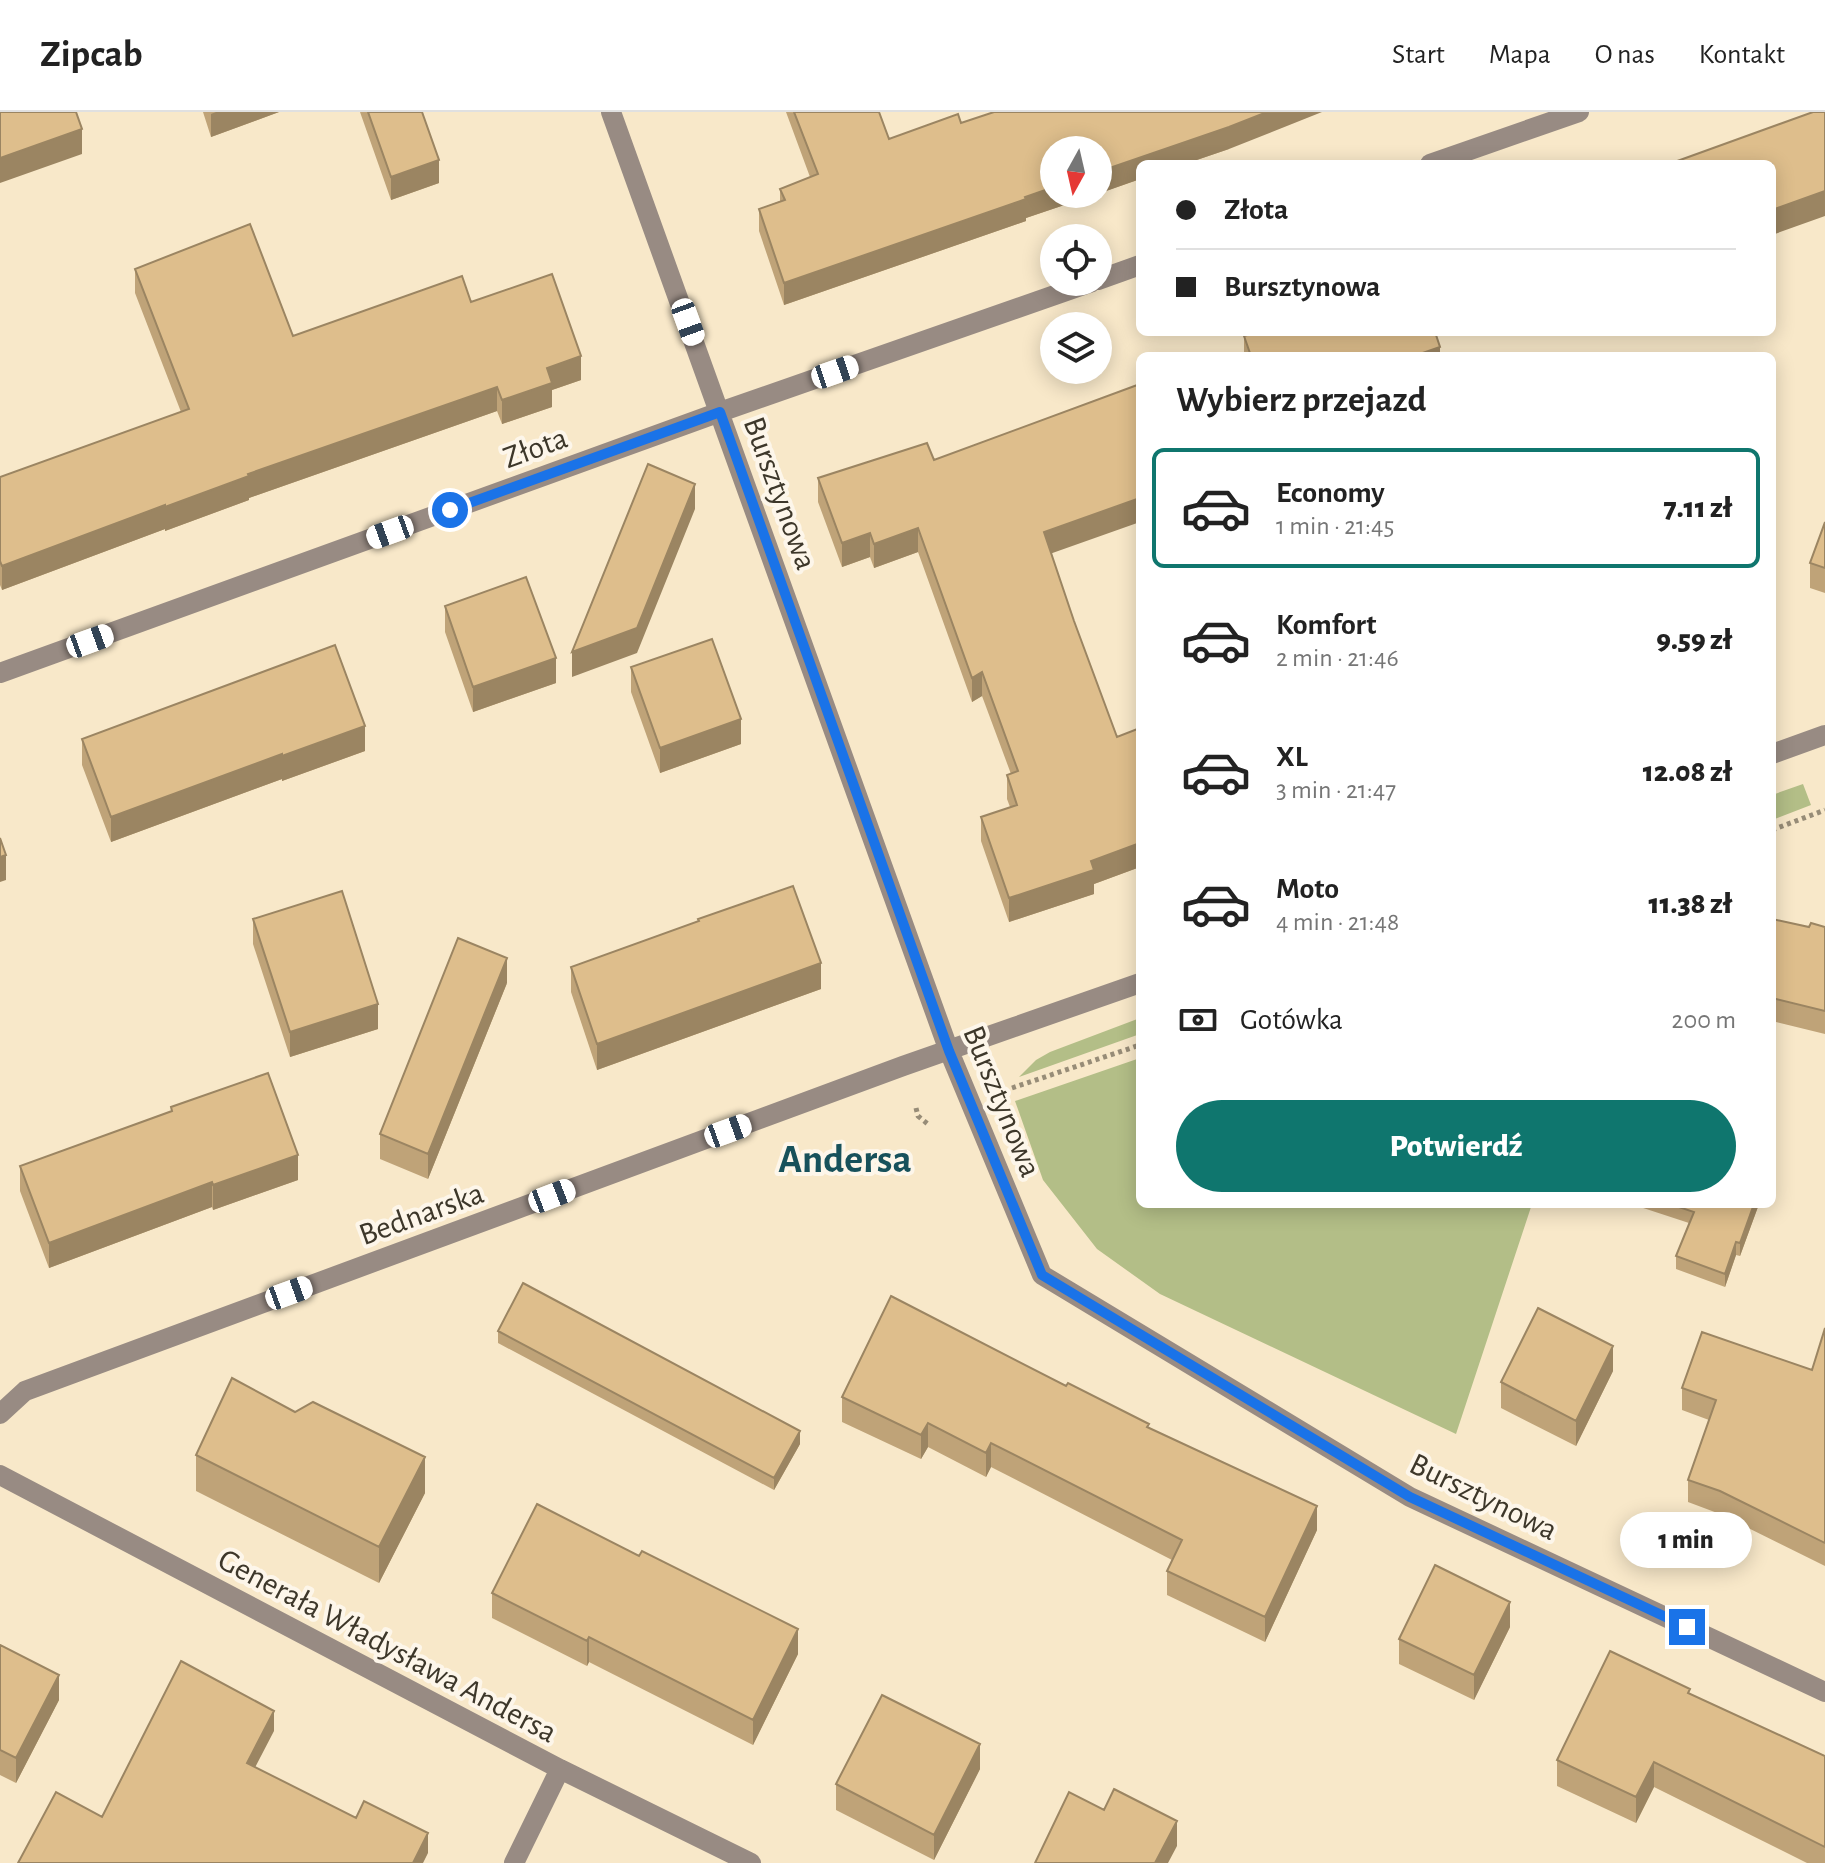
<!DOCTYPE html>
<html lang="pl">
<head>
<meta charset="utf-8">
<style>
  :root { --surface:#fff; --page:#f2f2f2; --text:#222; --muted:#767676; --line:#e0e0e0; --accent:#0f766e }
  body { margin:0; font-family:"Alegreya Sans",sans-serif; background:var(--page); color:var(--text); height:100vh; display:flex; flex-direction:column; font-size:30px; white-space:nowrap }
  * { box-sizing:border-box; margin:0 }
  p { font-size:26px; color:var(--muted) }
  .icon { flex:none; width:44px; height:44px; fill:none; stroke:currentColor; stroke-width:2; stroke-linecap:round; stroke-linejoin:round }
  .map { position:relative; flex:1; overflow:hidden }
  .side { position:absolute; left:1136px; top:240px; width:640px; height:856px; display:flex; flex-direction:column; background:var(--surface); border-radius:12px; box-shadow:0 4px 20px #0003 }
  .side>* { flex:none }
  .banner { position:absolute; left:1136px; top:48px; width:640px; height:176px; border-radius:12px; box-shadow:0 4px 20px #0003; display:grid; align-content:center; height:176px; padding:0 40px; background:var(--surface) }
  .needle { width:52px; rotate:188deg }
  .buttons { position:absolute; left:1040px; top:24px; display:grid; gap:16px }
  .buttons a { display:grid; place-items:center; width:72px; height:72px; border-radius:50%; background:var(--surface); box-shadow:0 4px 20px #0003; font-size:40px }
  .end { position:absolute; width:36px; height:36px; margin:-18px; border:10px solid #1a73e8; background:#fff; box-shadow:0 0 0 4px #fff }
  .from { border-radius:50% }
  .bubble { position:absolute; height:56px; border-radius:28px; background:var(--surface); box-shadow:0 4px 20px #0003; font-size:26px; font-weight:800; line-height:56px; text-align:center }
  .car { position:absolute; width:24px; height:48px; margin:-24px -12px; border-radius:10px; box-shadow:0 0 6px 2px #0007; background:linear-gradient(#fff 24%,#345 0 40%,#fff 0 76%,#345 0 86%,#fff 0) }
  .banner b { display:flex; align-items:center; gap:28px; height:76px; font-size:30px }
  .banner b+b { border-top:2px solid var(--line) }
  .banner i { width:20px; height:20px; background:var(--text) }
  ul { padding:0; list-style:none }
  li { display:flex; align-items:center; gap:24px; height:120px; margin:0 16px 12px; padding:0 24px; border:4px solid transparent; border-radius:12px }
  li div { flex:1 }
  li b { display:block; font-size:30px }
  li em { font-style:normal; font-weight:800 }
  li.on { border-color:var(--accent) }
  li>.icon { width:72px; height:72px; stroke-width:1.5 }
  h2 { padding:0 40px; font-size:36px; line-height:96px }
  .pay { display:flex; align-items:center; gap:20px; height:88px; padding:0 40px; font-size:30px }
  .pay p { margin-inline-start:auto }
  .cta { display:flex; gap:16px; margin-top:auto; padding:16px 40px }
  .cta a { flex:1; height:92px; border-radius:48px; background:var(--accent); color:#fff; font-size:32px; font-weight:800; line-height:92px; text-align:center }
  header { display:flex; align-items:center; gap:48px; box-sizing:border-box; height:112px; padding:0 40px; background:var(--surface); border-bottom:2px solid var(--line) }
  header strong { font-size:38px }
  nav { display:flex; gap:44px; margin-inline-start:auto; font-size:28px }
  .map>svg:first-child { display:block }
</style>
</head>
<body>
<header>
<strong>Zipcab</strong>
<nav><a>Start</a><a>Mapa</a><a>O nas</a><a>Kontakt</a></nav>
</header>
<div class="map">
<svg width="1825" height="1751" viewBox="0 0 1825 1751">
  <rect width="100%" height="100%" fill="#f8e8c9"/>
  <path fill="#b3be87" d="M1803,672L1811,693L1772,708V683Z
    M1140,906V922L1019,965L1036,948L1050,940Z
    M1140,946V1092H1532L1456,1322L1160,1182L1097,1137L1043,1068L1015,989Z"/>
  <g fill="none" stroke-linecap="round" stroke-linejoin="round">
    <path stroke="#978c77" stroke-width="5" stroke-dasharray="4 4" stroke-linecap="butt" d="M1772,718L1825,698
      M1012,976L1140,933
      M916,996L918,1004L929,1013"/>
    <path stroke="#988b83" stroke-width="20" d="M611,0L949,939L1042,1163L1410,1385L1825,1580
      M1430,52L1579,0
      M1098,168L1140,153
      M0,561L720,300L1092,170
      M1772,642L1825,623
      M0,1302L25,1279L903,954L1140,871
      M0,1363L560,1657L751,1751
      M514,1751L560,1657"/>
  </g>
  <path fill="#bfa378" d="M203,0H279L211,25Z
    M360,0H422L439,71L391,88Z
    M786,0H879L889,27L961,11L1229,37L1026,106V109L784,193L759,119V97L780,89V77L810,65Z
    M135,157L293,224L471,190L581,268L552,278V295L502,312L497,299L249,386V388L165,419V417L2,478L0,473V365L181,300L135,181Z
    M1244,224L1440,244H1244Z
    M934,348L1051,441L1074,509L1117,625L1140,616V755L1094,772V782L1009,810L981,729V705L1010,695L1007,687V663L1011,662L982,584L972,590L918,440L874,456L870,445L842,455L818,390V366Z
    M1825,410V481L1810,476V451Z
    M445,494L556,571L473,600L445,520Z
    M631,555L741,632L660,661L631,580Z
    M82,627L365,639L282,669V667L111,730L82,653Z
    M253,807L378,917L290,945L253,832Z
    M1772,807L1809,815H1825V922L1772,909Z
    M698,809L821,877L597,958L571,880V855Z
    M507,871L428,1067L380,1047V1022Z
    M171,995L298,1068L213,1098L212,1095L49,1156L20,1079V1054L171,999Z
    M1631,1092H1759L1740,1144L1736,1143L1725,1175L1676,1157V1144L1689,1111Z
    M1825,1216V1454L1720,1402L1688,1390V1368L1709,1308L1682,1298V1276L1812,1258Z
    M498,1219L800,1332L774,1378L498,1231Z
    M1613,1259L1576,1334L1501,1296V1270Z
    M1066,1274L1149,1316L1317,1418L1265,1530L1167,1483V1459L1172,1448L991,1355L986,1365L928,1335L921,1347L842,1310V1285Z
    M196,1343L425,1381L379,1471L196,1379Z
    M639,1444L798,1542L753,1633L589,1550L587,1554L492,1506V1481Z
    M1510,1515L1474,1588L1399,1552V1527Z
    M0,1533L59,1588L16,1671L0,1663Z
    M1690,1582L1825,1644V1751H1807L1654,1675L1636,1711L1557,1674V1648Z
    M980,1657L934,1748L836,1698V1672Z"/>
  <path fill="#9b8562" d="M216,0H279L211,25V2Z
    M1267,0H1322L1229,37L1185,52H1140V67L1098,82V60Z
    M82,17V42L0,71V46Z
    M439,48V71L391,88V65Z
    M1054,75V82H1097L1026,106V109L784,193V171Z
    M1825,79V104L1772,123V98Z
    M1440,235V244H1414Z
    M581,244V268L552,278V295L502,312V288L547,256Z
    M497,275V299L249,386V388L165,419V395L248,362Z
    M695,372V397L637,541L572,565V540Z
    M1140,386V410L1044,444V420Z
    M165,393V417L2,478V454Z
    M918,416V440L874,456V432Z
    M870,421V445L842,455V431Z
    M556,546V571L473,600V575Z
    M982,560V584L972,590V566Z
    M741,607V632L660,661V636Z
    M365,614V639L282,669V644Z
    M282,642V667L111,730V705Z
    M1140,731V755L1094,772V782L1009,810V786L1091,749Z
    M6,743V768L0,770V745Z
    M507,846V871L428,1067V1042Z
    M821,851V877L597,958V932Z
    M378,892V917L290,945V920Z
    M298,1043V1068L213,1098V1073Z
    M212,1070V1095L49,1156V1131Z
    M1754,1092H1759L1740,1144V1131Z
    M1736,1130V1143L1725,1175V1162Z
    M1613,1234V1259L1576,1334V1309Z
    M928,1311V1335L921,1347V1323Z
    M800,1319V1332L774,1378V1366Z
    M991,1331V1355L986,1365V1341Z
    M425,1345V1381L379,1471V1435Z
    M1317,1394V1418L1265,1530V1505Z
    M1510,1490V1515L1474,1588V1563Z
    M798,1517V1542L753,1633V1608Z
    M589,1525V1550L587,1554V1529Z
    M59,1563V1588L16,1671V1646Z
    M274,1599V1619L247,1671V1651Z
    M980,1632V1657L934,1748V1723Z
    M1654,1650V1675L1636,1711V1685Z
    M1177,1709V1734L1168,1751H1155Z
    M428,1721V1741L423,1751H413Z"/>
  <path fill="#debe8c" stroke="#9b8562" stroke-width="2" d="M0,0H76L82,17L0,46Z
    M368,0H422L439,48L391,65Z
    M794,0H879L889,27L958,2L961,11L994,0H1267L1229,15L1098,60V38H1054V75L1025,85L1026,87L784,171L759,97L785,88L780,77L818,62Z
    M1813,0H1825V79L1772,98V52H1669Z
    M250,112L293,224L462,164L471,190L552,162L581,244L547,256L552,271L502,288L497,275L248,362L249,364L165,395V393L2,454L0,449V365L189,297L135,157Z
    M1257,220H1435L1440,235L1414,244H1251L1244,224Z
    M1140,272V386L1044,420L1074,509L1117,625L1140,616V731L1091,749L1094,758L1009,786L981,705L1017,693L1007,663L1018,659L982,560L972,566L918,416L874,432L870,421L842,431L818,366L927,331L934,348Z
    M648,352L695,372L637,516L572,540Z
    M1825,410V456L1810,451Z
    M526,465L556,546L473,575L445,494Z
    M712,527L741,607L660,636L631,555Z
    M335,533L365,614L282,644V642L111,705L82,627Z
    M0,726L6,743L0,745Z
    M793,774L821,851L597,932L571,855L699,809L698,807Z
    M342,779L378,892L290,920L253,807Z
    M1772,807L1809,815L1811,811L1825,815V899L1772,886Z
    M458,826L507,846L428,1042L380,1022Z
    M268,961L298,1043L213,1073L212,1070L49,1131L20,1054L172,999L171,995Z
    M1670,1092H1754L1740,1131L1736,1130L1725,1162L1676,1144L1694,1100Z
    M523,1171L800,1319L774,1366L498,1219Z
    M891,1184L1066,1274L1068,1271L1149,1312L1147,1315L1317,1394L1265,1505L1167,1459L1182,1428L991,1331L986,1341L928,1311L921,1323L842,1285Z
    M1538,1196L1613,1234L1576,1309L1501,1270Z
    M1825,1216V1431L1720,1379L1688,1368L1716,1288L1682,1276L1702,1220L1812,1258Z
    M232,1266L295,1300L313,1290L425,1345L379,1435L196,1343Z
    M537,1392L639,1444L642,1439L798,1517L753,1608L589,1525L587,1529L492,1481Z
    M1435,1453L1510,1490L1474,1563L1399,1527Z
    M0,1533L59,1563L16,1646L0,1638Z
    M1610,1539L1690,1577L1688,1581L1825,1644V1735L1654,1650L1636,1685L1557,1648Z
    M181,1549L274,1599L247,1651L356,1706L364,1689L428,1721L413,1751H18L56,1680L102,1705Z
    M882,1583L980,1632L934,1723L836,1672Z
    M1114,1677L1177,1709L1155,1751H1035L1069,1680L1104,1698Z"/>
  <g fill="none" stroke-linecap="round" stroke-linejoin="round">
    <path stroke="#1a73e8" stroke-width="10" d="M450,398L720,300L949,939L1042,1163L1410,1385L1687,1515"/>
  </g>
  <g text-anchor="middle" stroke-width="8" stroke-linejoin="round" paint-order="stroke">
    <g font-size="32" fill="#3d372a" stroke="#fdf6ea">
      <text transform="translate(535 335) rotate(-20)" y="11">Złota</text>
      <text transform="translate(781 381) rotate(70)" y="11">Bursztynowa</text>
      <text transform="translate(1003 989) rotate(68)" y="11">Bursztynowa</text>
      <text transform="translate(421 1101) rotate(-20)" y="11">Bednarska</text>
      <text transform="translate(1484 1384) rotate(26)" y="11">Bursztynowa</text>
      <text transform="translate(388 1533) rotate(28)" y="11">Generała Władysława Andersa</text>
    </g>
    <g font-size="40" font-weight="bold" fill="#17515b" stroke="#fdf6ea">
      <text x="845" y="1060">Andersa</text>
    </g>
  </g>
</svg>
<div class="buttons">
<a><svg class="needle" viewBox="-14 -14 28 28"><path d="M0-13l5 13h-10z" fill="#e53935"/><path d="M0 13l5-13h-10z" fill="#767676"/></svg></a>
<a><svg class="icon" aria-label="locate" viewBox="0 0 24 24"><circle cx="12" cy="12" r="6"/><path d="M12 2v4M12 18v4M2 12h4M18 12h4"/></svg></a>
<a><svg class="icon" aria-label="layers" viewBox="0 0 24 24"><path d="M12 4l9 5-9 5-9-5zM3 14l9 5 9-5"/></svg></a>
</div>
<i class="end from" style="left:450px;top:398px"></i>
<i class="end" style="left:1687px;top:1515px"></i>
<div class="bubble" style="left:1620px;top:1400px;width:132px">1 min</div>
<i class="car" style="left:688px;top:210px;rotate:160deg"></i>
<i class="car" style="left:835px;top:260px;rotate:71deg"></i>
<i class="car" style="left:390px;top:420px;rotate:250deg"></i>
<i class="car" style="left:90px;top:529px;rotate:70deg"></i>
<i class="car" style="left:728px;top:1019px;rotate:70deg"></i>
<i class="car" style="left:552px;top:1084px;rotate:69deg"></i>
<i class="car" style="left:289px;top:1181px;rotate:70deg"></i>
<div class="banner">
<b><i class="from"></i>Złota</b>
<b><i></i>Bursztynowa</b>
</div>
<section class="side">
<h2>Wybierz przejazd</h2>
<ul>
<li class="on"><svg class="icon" aria-label="car" viewBox="0 0 24 24"><path d="M5 17H2v-5l4-1 3-4h7l3 4 3 1v5h-3M9 17h6M6 11h13"/><circle cx="7" cy="17" r="2"/><circle cx="17" cy="17" r="2"/></svg><div><b>Economy</b><p>1 min · 21:45</p></div><em>7.11 zł</em></li>
<li><svg class="icon" aria-label="car" viewBox="0 0 24 24"><path d="M5 17H2v-5l4-1 3-4h7l3 4 3 1v5h-3M9 17h6M6 11h13"/><circle cx="7" cy="17" r="2"/><circle cx="17" cy="17" r="2"/></svg><div><b>Komfort</b><p>2 min · 21:46</p></div><em>9.59 zł</em></li>
<li><svg class="icon" aria-label="car" viewBox="0 0 24 24"><path d="M5 17H2v-5l4-1 3-4h7l3 4 3 1v5h-3M9 17h6M6 11h13"/><circle cx="7" cy="17" r="2"/><circle cx="17" cy="17" r="2"/></svg><div><b>XL</b><p>3 min · 21:47</p></div><em>12.08 zł</em></li>
<li><svg class="icon" aria-label="car" viewBox="0 0 24 24"><path d="M5 17H2v-5l4-1 3-4h7l3 4 3 1v5h-3M9 17h6M6 11h13"/><circle cx="7" cy="17" r="2"/><circle cx="17" cy="17" r="2"/></svg><div><b>Moto</b><p>4 min · 21:48</p></div><em>11.38 zł</em></li>
</ul>
<div class="pay"><svg class="icon" aria-label="cash" viewBox="0 0 24 24"><path d="M3 7h18v10H3z"/><circle cx="12" cy="12" r="2"/></svg>Gotówka<p>200 m</p></div>
<div class="cta"><a>Potwierdź</a></div>
</section>
</div>
</body>
</html>
